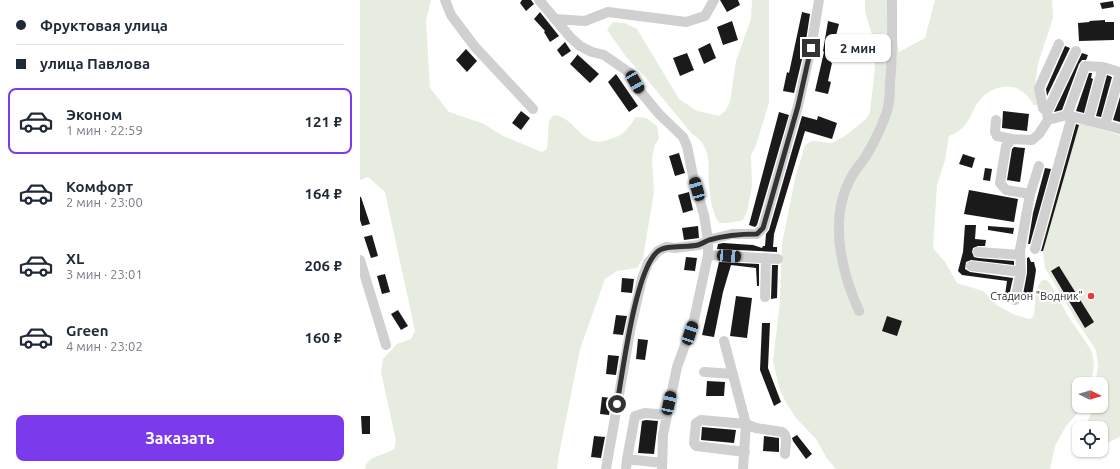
<!DOCTYPE html>
<html lang="ru">
<head>
<meta charset="utf-8">
<style>
  :root { --surface:#fff; --page:#f2f2f3; --text:#1f2937; --muted:#747a83; --line:#e0e1e3; --accent:#7c3aed }
  body { margin:0; font-family:Ubuntu,sans-serif; background:var(--page); color:var(--text); height:100vh; display:flex; flex-direction:column; font-size:15px; white-space:nowrap }
  * { box-sizing:border-box; margin:0 }
  p { font-size:13px; color:var(--muted) }
  .icon { flex:none; width:22px; height:22px; fill:none; stroke:currentColor; stroke-width:2; stroke-linecap:round; stroke-linejoin:round }
  .map { position:relative; flex:1; overflow:hidden }
  .sheet { display:flex; flex-direction:column; background:var(--surface); width:360px }
  .sheet>* { flex:none }
  .banner { display:grid; align-content:center; height:88px; padding:0 16px; background:var(--surface) }
  .needle { width:26px; rotate:95deg }
  .fabs { position:absolute; left:712px; top:377px; display:grid; gap:8px }
  .fabs a { display:grid; place-items:center; width:36px; height:36px; border-radius:8px; background:var(--surface); box-shadow:0 1px 3px #0004; font-size:20px }
  .end { position:absolute; width:18px; height:18px; margin:-9px; border:5px solid #333; background:#fff; box-shadow:0 0 0 2px #fff }
  .from { border-radius:50% }
  .bubble { position:absolute; height:28px; border-radius:8px; background:var(--surface); box-shadow:0 1px 3px #0004; font-size:13px; font-weight:700; line-height:28px; text-align:center }
  .car { position:absolute; width:12px; height:24px; margin:-12px -6px; border-radius:5px; box-shadow:0 0 3px 1px #0007; background:linear-gradient(#222 24%,#8ab4d8 0 40%,#222 0 76%,#8ab4d8 0 86%,#222 0) }
  .banner b { display:flex; align-items:center; gap:14px; height:38px; font-size:15px }
  .banner b+b { border-top:1px solid var(--line) }
  .banner i { width:10px; height:10px; background:var(--text) }
  ul { padding:0; list-style:none }
  li { display:flex; align-items:center; gap:12px; height:66px; margin:0 8px 6px; padding:0 8px; border:2px solid transparent; border-radius:8px }
  li div { flex:1 }
  li b { display:block; font-size:15px }
  li em { font-style:normal; font-weight:700 }
  li.active { border-color:var(--accent) }
  li>.icon { width:36px; height:36px; stroke-width:1.5 }
  .primary-button { display:flex; gap:8px; margin-top:auto; padding:8px 16px }
  .primary-button a { flex:1; height:46px; border-radius:8px; background:var(--accent); color:#fff; font-size:16px; font-weight:700; line-height:46px; text-align:center }
  main { display:flex; flex:1; min-height:0 }
  .map>svg:first-child { display:block }
</style>
</head>
<body>
<main>
<section class="sheet">
<div class="banner">
<b><i class="from"></i>Фруктовая улица</b>
<b><i></i>улица Павлова</b>
</div>
<ul>
<li class="active"><svg class="icon" aria-label="car" viewBox="0 0 24 24"><path d="M5 17H2v-5l4-1 3-4h7l3 4 3 1v5h-3M9 17h6M6 11h13"/><circle cx="7" cy="17" r="2"/><circle cx="17" cy="17" r="2"/></svg><div><b>Эконом</b><p>1 мин · 22:59</p></div><em>121 ₽</em></li>
<li><svg class="icon" aria-label="car" viewBox="0 0 24 24"><path d="M5 17H2v-5l4-1 3-4h7l3 4 3 1v5h-3M9 17h6M6 11h13"/><circle cx="7" cy="17" r="2"/><circle cx="17" cy="17" r="2"/></svg><div><b>Комфорт</b><p>2 мин · 23:00</p></div><em>164 ₽</em></li>
<li><svg class="icon" aria-label="car" viewBox="0 0 24 24"><path d="M5 17H2v-5l4-1 3-4h7l3 4 3 1v5h-3M9 17h6M6 11h13"/><circle cx="7" cy="17" r="2"/><circle cx="17" cy="17" r="2"/></svg><div><b>XL</b><p>3 мин · 23:01</p></div><em>206 ₽</em></li>
<li><svg class="icon" aria-label="car" viewBox="0 0 24 24"><path d="M5 17H2v-5l4-1 3-4h7l3 4 3 1v5h-3M9 17h6M6 11h13"/><circle cx="7" cy="17" r="2"/><circle cx="17" cy="17" r="2"/></svg><div><b>Green</b><p>4 мин · 23:02</p></div><em>160 ₽</em></li>
</ul>
<div class="primary-button"><a>Заказать</a></div>
</section>
<div class="map">
<svg width="760" height="469" viewBox="0 0 760 469">
  <rect width="100%" height="100%" fill="#fff"/>
  <path fill="#e6ecdf" d="M0,0H71L66,21L70,88L89,112L124,124L143,136L182,152L187,149L189,121L194,115C215,117 222,147 244,141C252,139 258,137 264,132C269,128 272,122 276,117L286,118L297,126L299,139L295,145L292,158L294,192L283,258L277,268L257,271L245,279L220,349L199,454L197,469H5C7,455 24,456 34,449L36,441L21,372L23,359L37,344L51,339L55,331L25,192L8,177L0,180Z
    M392,0H409V103L396,145L391,155L392,186L387,212L383,220L379,221L367,223H359C352,213 350,196 349,184C348,164 352,146 332,134L286,78L267,58L247,30L253,22L264,23L277,29L319,99L337,111L359,116L366,110L370,102L376,61L391,19Z
    M505,0H530L539,52L565,38L575,0H692L693,18L678,63L675,84L677,105H674C671,101 668,96 664,93C648,79 624,90 615,107C611,115 607,125 600,130C597,133 592,134 589,136L585,160L577,185L573,248L585,262L597,283L623,291L638,306L653,314L669,319L672,318L674,315L676,290L681,281C685,279 687,280 690,283L708,316L731,350L733,357L734,365L731,384H719V406H724L706,426L695,446L690,469H476L466,457L456,439L436,418L425,401L419,387L413,361L420,301L422,244L435,179L445,145L452,141L472,143L485,136L506,119L510,112C512,91 517,66 514,46C513,30 503,16 505,0Z
    M719,123L760,135V437L742,445H741V428H724L735,406H741V384H735L738,366L736,350L718,323L685,268L683,251Z"/>
  <path fill="#1a1a1a" d="M162,0H171L174,4L166,11L160,3Z
    M360,0H378L380,5L367,12Z
    M753,1L754,7L742,9L740,3Z
    M180,12L199,36L190,42L184,32L185,31L174,19Z
    M442,12L450,14L445,47L434,93L423,91L427,72L429,73Z
    M745,20V22H754V40L719,41L718,23L730,22L729,21Z
    M372,21L378,40L363,45L357,27Z
    M468,21L479,24L474,43L471,63H472L468,81L471,82L468,94L455,91L464,52L463,51Z
    M205,42L211,51L202,57L197,50Z
    M350,43L356,58L344,64L338,49Z
    M705,46L710,48L687,96L686,89Z
    M106,49L117,61L107,72L96,60Z
    M327,53L334,70L320,76L313,58Z
    M722,53L728,55L726,60H722L719,64L702,110L694,112Z
    M218,54V55L239,74L230,83L210,64Z
    M729,73H732L731,78L733,79L724,113L716,111Z
    M256,74L278,106L269,112L248,82Z
    M747,75L752,77L741,117L736,116Z
    M760,97V122L753,120Z
    M161,111L170,118L161,130L152,123Z
    M643,111L669,114L667,131L642,128Z
    M419,112L429,115L397,225L395,227L389,225Z
    M442,116L457,120L458,116L477,123L472,139L445,131L414,234L413,247H417V252L357,249L358,244L363,243L393,245L402,248L403,246H405L406,234L409,230Z
    M716,124L719,125L683,251H681Z
    M654,147L665,148L660,182L647,180L652,149Z
    M319,153L325,173L315,176L309,156Z
    M603,154L615,158L612,168L599,164Z
    M625,168L632,169L630,181L623,180Z
    M685,168L691,169L670,244H668L673,213Z
    M609,190L658,199L654,222L604,214Z
    M329,192L333,210L323,213L318,195Z
    M0,197H1L10,224L2,226L0,220Z
    M605,225H616L615,239L626,240L625,246H618L613,248L612,252L614,257L618,258L654,261V265L611,260L606,262L605,269L610,272L653,278L649,296L645,295L647,281L602,275L598,271L603,252Z
    M338,226L339,238L324,240L322,228Z
    M628,226L654,228L653,234L628,230Z
    M12,235L18,256L11,258L4,237Z
    M326,257L337,258L335,271L324,270Z
    M669,257L671,262H674L676,270L671,302L662,300L667,273V258Z
    M359,262L399,264V286H397L396,268L371,265L363,292L354,337L342,335Z
    M412,265H418L417,298L411,299Z
    M699,266L734,322L725,328L691,271Z
    M25,274L30,292L22,294L17,276Z
    M262,278L274,279L272,293L261,292Z
    M376,296L392,298L387,338L370,336Z
    M38,310L48,326L41,330L31,314Z
    M256,315L267,316L263,335L253,334Z
    M527,316L542,321L537,336L522,331Z
    M402,323H410L408,368L421,402L414,406L400,370Z
    M278,339L288,340L285,360L276,359Z
    M248,355L259,356L256,375L246,374Z
    M347,381L365,382L364,396H346Z
    M242,397L252,398L249,415L240,414Z
    M1,416H10V434H2Z
    M286,420L298,421L294,454L278,453L282,421Z
    M342,427L376,430L374,443L341,440Z
    M437,435L452,454L446,459L433,441L432,438Z
    M234,436L245,437L241,458L231,457Z
    M404,436L419,438V452L403,451Z"/>
  <g fill="none" stroke-linecap="round" stroke-linejoin="round">
    <path stroke="#d0d0d0" stroke-width="10" d="M85,0L91,15L115,47L173,109
      M179,0L211,38L220,46L232,52L244,55L270,73L280,91L299,114L323,137L327,146L333,176L344,215L348,240V255L334,320L317,367L303,435L302,469
      M195,19L225,21L248,12L326,22L345,16L354,0
      M687,112L683,108L679,88L699,44
      M707,115L725,66L743,67L759,72V77L745,125
      M636,120L635,132L637,136L652,139L672,140L679,134L688,120L707,115L760,129
      M688,120L687,112L716,51
      M728,121L743,67
      M652,139L646,146L640,183L646,190L670,194
      M675,249L712,116
      M618,252L660,255
      M348,255L418,259
      M0,260L26,345
      M611,266L661,272
      M405,297L406,258
      M655,300L661,272L660,250L670,194L679,166
      M499,311C481,271 468,217 492,176C495,170 500,165 504,159C512,147 525,121 528,107C530,99 530,90 530,82C533,55 532,28 532,0
      M364,341L386,424L383,469
      M344,372L373,374
      M385,452L336,446L334,443L336,423L341,420L386,424L396,428L422,432C429,436 425,446 425,454
      M267,459L302,463
      M246,469L271,326L282,279L288,263L298,251L306,247L315,248L339,245L348,240L372,234H397L403,228L438,106L451,48L459,0
      M266,469L267,459L275,416L285,413L307,415"/>
  </g>
  <g fill="none" stroke-linecap="round" stroke-linejoin="round">
    <path stroke="#333" stroke-width="5" d="M257,404C263,371 275,272 297,252C305,244 327,248 338,245C342,244 346,241 349,240C366,235 380,234 397,234L403,228L438,106L451,48"/>
  </g>
  <circle fill="#e63946" stroke="#fff" stroke-width="1.5" cx="731" cy="296" r="4"/>
  <g text-anchor="middle" stroke-width="4" stroke-linejoin="round" paint-order="stroke">
    <g font-size="11" fill="#333" stroke="#fff" text-anchor="end">
      <text x="723" y="300">Стадион "Водник"</text>
    </g>
  </g>
</svg>
<div class="fabs">
<a><svg class="needle" viewBox="-14 -14 28 28"><path d="M0-13l5 13h-10z" fill="#e53935"/><path d="M0 13l5-13h-10z" fill="#747a83"/></svg></a>
<a><svg class="icon" aria-label="locate" viewBox="0 0 24 24"><circle cx="12" cy="12" r="6"/><path d="M12 2v4M12 18v4M2 12h4M18 12h4"/></svg></a>
</div>
<i class="end from" style="left:257px;top:404px"></i>
<i class="end" style="left:451px;top:48px"></i>
<div class="bubble" style="left:465px;top:34px;width:66px">2 мин</div>
<i class="car" style="left:275px;top:82px;rotate:150deg"></i>
<i class="car" style="left:337px;top:189px;rotate:344deg"></i>
<i class="car" style="left:369px;top:256px;rotate:94deg"></i>
<i class="car" style="left:330px;top:333px;rotate:18deg"></i>
<i class="car" style="left:309px;top:403px;rotate:12deg"></i>
</div>
</main>
</body>
</html>
